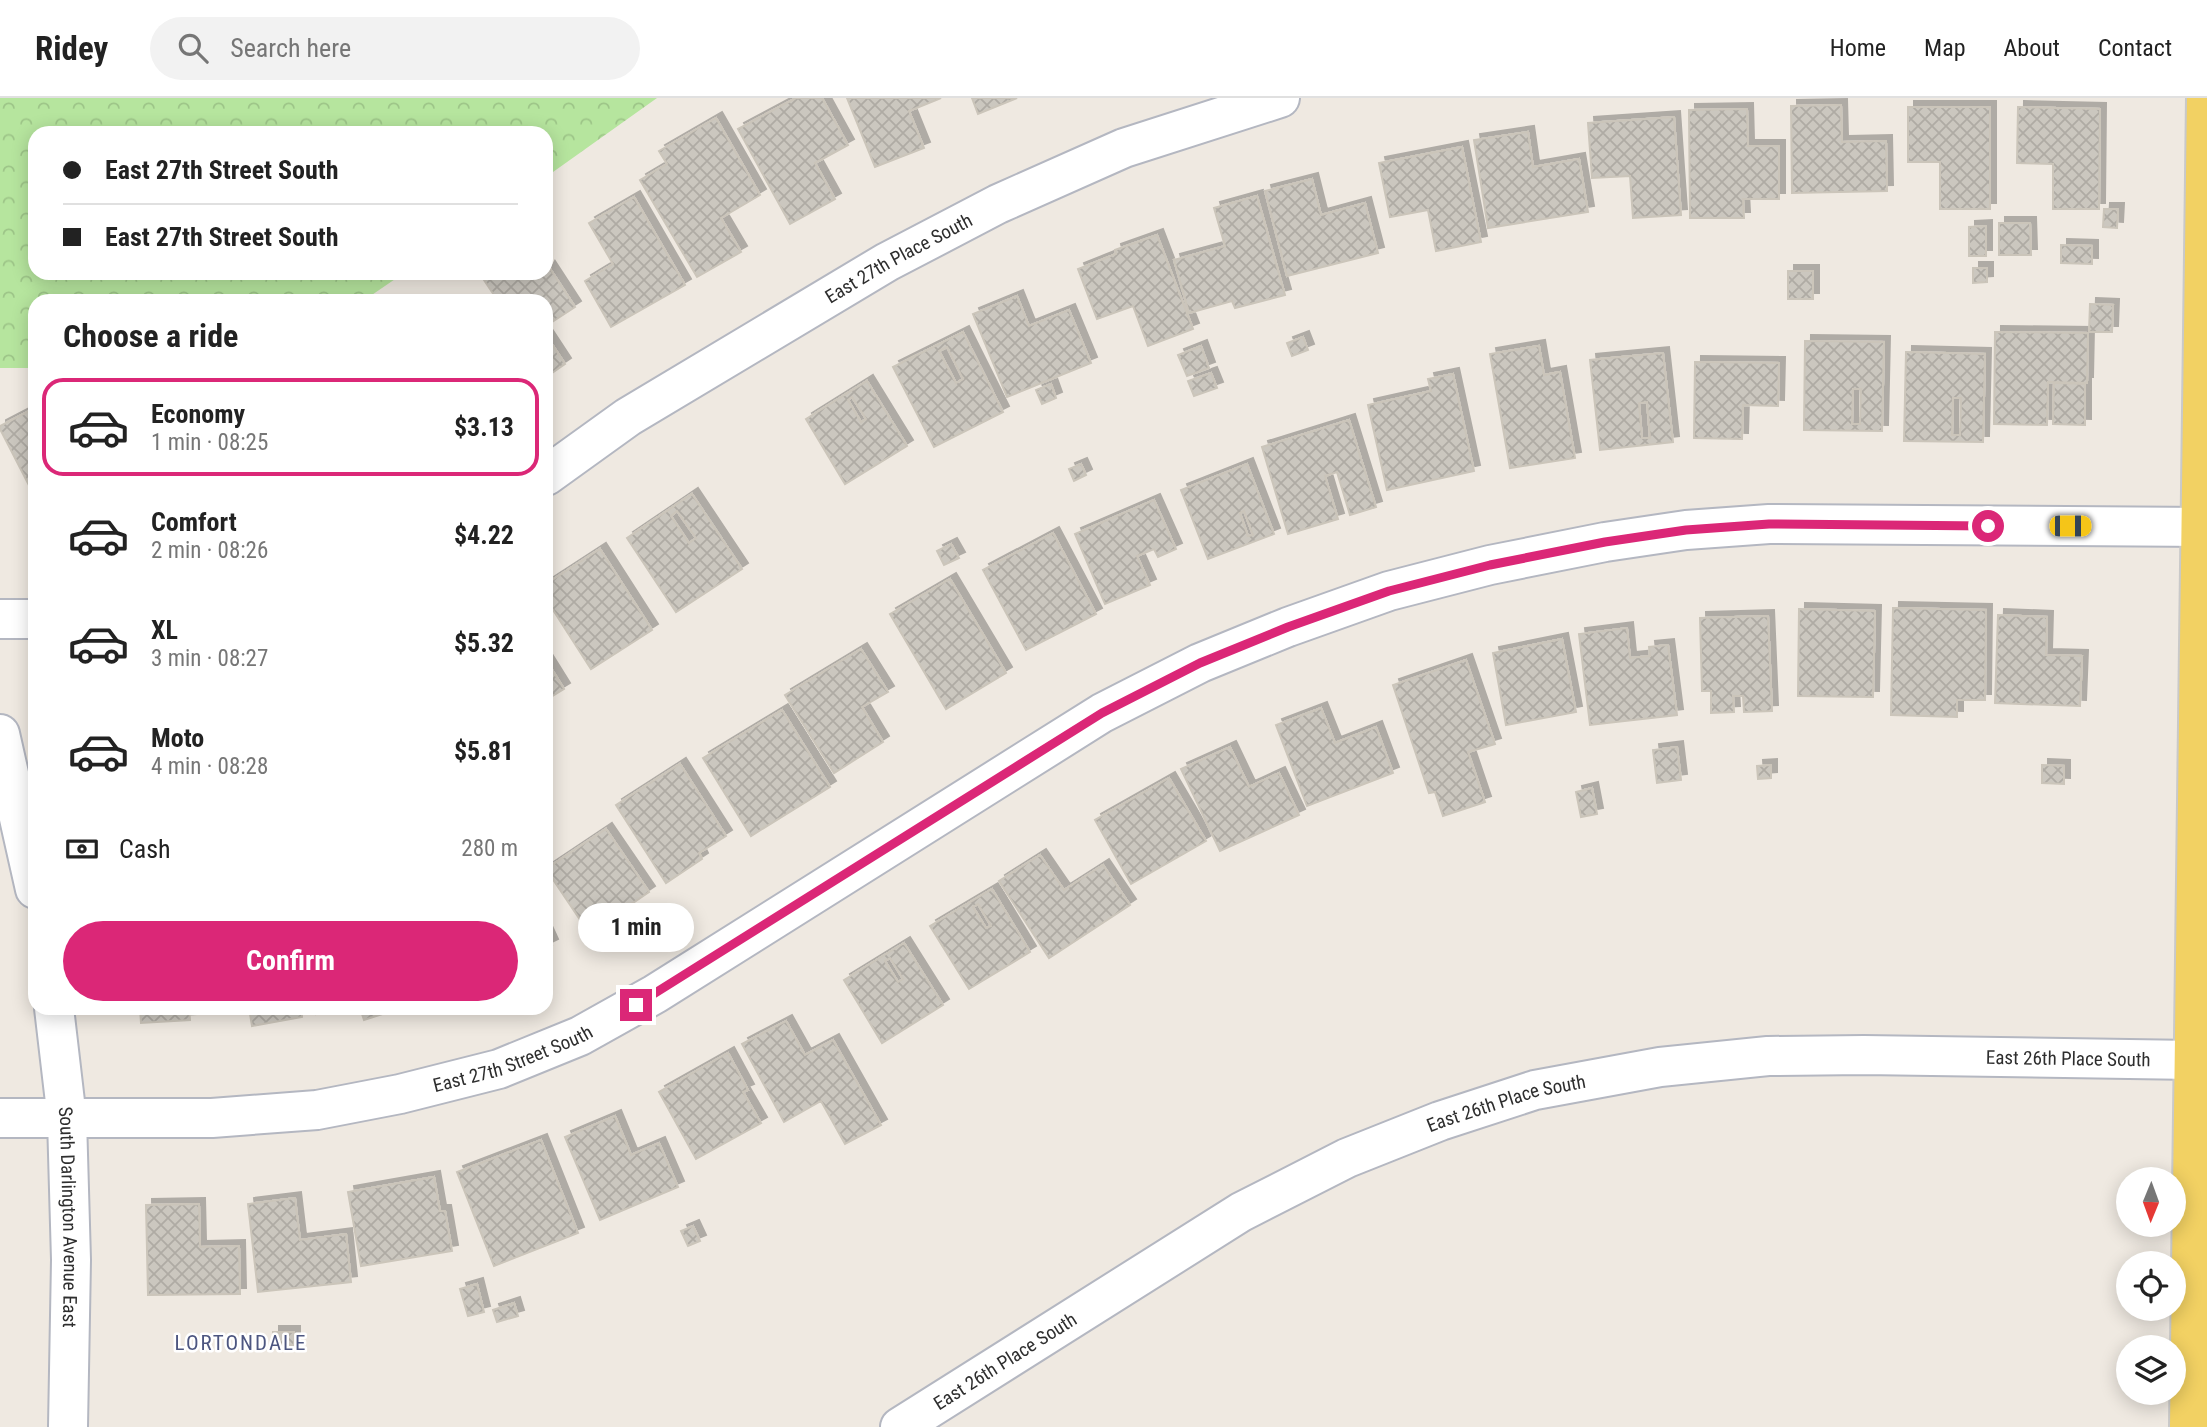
<!DOCTYPE html>
<html lang="en">
<head>
<meta charset="utf-8">
<style>
  :root { --surface:#fff; --page:#f2f2f2; --text:#222; --muted:#767676; --line:#e0e0e0; --accent:#db2777 }
  body { margin:0; font-family:"Roboto Condensed",sans-serif; background:var(--page); color:var(--text); height:100vh; display:flex; flex-direction:column; font-size:26px; white-space:nowrap }
  * { box-sizing:border-box; margin:0 }
  p { font-size:23px; color:var(--muted) }
  .icon { flex:none; width:38px; height:38px; fill:none; stroke:currentColor; stroke-width:2; stroke-linecap:round; stroke-linejoin:round }
  .map { position:relative; flex:1; overflow:hidden }
  .sheet { position:absolute; left:28px; top:196px; width:525px; height:721px; display:flex; flex-direction:column; background:var(--surface); border-radius:21px; box-shadow:0 4px 18px #0003 }
  .sheet>* { flex:none }
  .guide { position:absolute; left:28px; top:28px; width:525px; height:154px; border-radius:21px; box-shadow:0 4px 18px #0003; display:grid; align-content:center; height:154px; padding:0 35px; background:var(--surface) }
  .needle { width:46px; rotate:181deg }
  .buttons { position:absolute; left:2116px; top:1069px; display:grid; gap:14px }
  .buttons a { display:grid; place-items:center; width:70px; height:70px; border-radius:50%; background:var(--surface); box-shadow:0 4px 18px #0003; font-size:35px }
  .end { position:absolute; width:32px; height:32px; margin:-16px; border:9px solid #db2777; background:#fff; box-shadow:0 0 0 4px #fff }
  .from { border-radius:50% }
  .bubble { position:absolute; height:49px; border-radius:24px; background:var(--surface); box-shadow:0 4px 18px #0003; font-size:23px; font-weight:700; line-height:49px; text-align:center }
  .car { position:absolute; width:21px; height:42px; margin:-21px -10px; border-radius:9px; box-shadow:0 0 5px 2px #0007; background:linear-gradient(#f5c518 24%,#345 0 40%,#f5c518 0 76%,#345 0 86%,#f5c518 0) }
  .guide b { display:flex; align-items:center; gap:24px; height:66px; font-size:26px }
  .guide b+b { border-top:2px solid var(--line) }
  .guide i { width:18px; height:18px; background:var(--text) }
  ul { padding:0; list-style:none }
  li { display:flex; align-items:center; gap:21px; height:98px; margin:0 14px 10px; padding:0 21px; border:4px solid transparent; border-radius:21px }
  li div { flex:1 }
  li b { display:block; font-size:26px }
  li em { font-style:normal; font-weight:700 }
  li.active { border-color:var(--accent) }
  li>.icon { width:63px; height:63px; stroke-width:1.5 }
  h2 { padding:0 35px; font-size:32px; line-height:84px }
  .pay { display:flex; align-items:center; gap:18px; height:77px; padding:0 35px; font-size:26px }
  .pay p { margin-inline-start:auto }
  .button { display:flex; gap:14px; margin-top:auto; padding:14px 35px }
  .button a { flex:1; height:80px; border-radius:42px; background:var(--accent); color:#fff; font-size:28px; font-weight:700; line-height:80px; text-align:center }
  header { display:flex; align-items:center; gap:42px; box-sizing:border-box; height:98px; padding:0 35px; background:var(--surface); border-bottom:2px solid var(--line) }
  header strong { font-size:33px }
  nav { display:flex; gap:38px; margin-inline-start:auto; font-size:24px }
  .search { width:490px; height:63px; background:var(--page); display:flex; align-items:center; gap:18px; box-sizing:border-box; padding:0 24px; border-radius:38px; color:var(--muted); font-size:26px }
  .map>svg:first-child { display:block }
</style>
</head>
<body>
<header>
<strong>Ridey</strong>
<div class="search"><svg class="icon" aria-label="search" viewBox="0 0 24 24"><circle cx="10" cy="10" r="6"/><path d="M15 15l6 6"/></svg>Search here</div>
<nav><a>Home</a><a>Map</a><a>About</a><a>Contact</a></nav>
</header>
<div class="map">
<svg width="2207" height="1329" viewBox="0 0 2207 1329">
  <defs>
    <pattern id="park-crowns" width="20" height="18" patternUnits="userSpaceOnUse" patternTransform="scale(1.75)"><rect width="20" height="18" fill="#b6e59e"/><path d="M2 6a3 3 0 1 1 6 0M12 15a3 3 0 1 1 6 0" fill="none" stroke="#9dc588"/></pattern>
    <pattern id="building-cross-hatch" width="8" height="8" patternUnits="userSpaceOnUse" patternTransform="scale(1.75)"><rect width="8" height="8" fill="#cbc7bf"/><path d="M0 0l8 8M0 8l8-8" fill="none" stroke="#afaba4"/></pattern>
    <filter id="shadow"><feDropShadow dx="6" dy="-6" stdDeviation="0" flood-color="#0004"/></filter>
  </defs>
  <rect width="100%" height="100%" fill="#efe9e1"/>
  <path fill="url(#park-crowns)" d="M0,0H657L546,79V35H35V175H404L363,203H35V270H0Z"/>
  <path fill="url(#building-cross-hatch)" stroke="#cbc5ba" stroke-width="2" fill-rule="evenodd" filter="url(#shadow)" d="M796,0H822L848,47L815,65L835,101L790,126L738,31Z
    M847,0H941L909,13L924,50L875,69Z
    M972,0H1017L978,16Z
    M1841,7L1842,44L1886,43L1887,93L1792,95L1791,8Z
    M1908,9H1990V111H1940V64H1908Z
    M2018,9L2100,11L2099,111H2053V66L2017,65Z
    M1747,11L1748,48H1779V101H1743L1744,120H1690L1689,12Z
    M1674,19L1681,117L1633,120L1630,78L1592,80L1588,25Z
    M716,20L760,97L721,120L741,154L697,179L640,82L667,66L659,53Z
    M1528,34L1533,69L1579,61L1588,114L1488,130L1474,42Z
    M1462,49L1481,144L1436,153L1428,112L1390,119L1379,65Z
    M1312,81L1321,117L1365,105L1378,155L1287,178L1265,93Z
    M1257,98L1285,197L1235,210L1232,203L1189,215L1174,162L1225,148L1214,110Z
    M634,99L685,187L611,229L585,183L613,166L589,125Z
    M2104,111H2118L2117,130L2103,129Z
    M1999,125H2030L2031,157H1999Z
    M1986,128V158H1969V129Z
    M1157,137L1193,231L1148,248L1133,208L1097,221L1078,171L1116,156L1115,152Z
    M2061,147L2092,148V166L2061,165Z
    M549,169L575,209L546,228V203H498L484,182L495,175H531L534,180L540,175H546Z
    M1973,170H1987V184L1973,185Z
    M1788,173H1813V201H1788Z
    M1017,198L1029,228L1069,212L1091,265L1007,299L973,216Z
    M2090,206L2113,207L2112,234H2089Z
    M963,234L1003,314L934,349L893,269ZM947,249L963,281L956,285L939,253Z
    M1995,234L2088,235L2087,285L2048,284L2047,327L1994,326Z
    M546,237L565,266L546,279Z
    M1303,239L1308,252L1292,258L1287,245Z
    M1805,243L1884,244L1882,333L1804,332ZM1853,291H1861L1860,326H1852Z
    M1201,248L1209,270L1187,278L1178,257Z
    M1539,248L1544,277L1560,274L1575,360L1510,370L1490,256Z
    M1906,254L1985,256L1983,344L1904,343ZM1953,300H1961L1960,337H1952Z
    M1663,255L1673,344L1600,352L1590,262ZM1647,304L1650,340H1642L1639,305Z
    M1695,264L1779,265L1778,308L1743,307L1742,341L1694,340Z
    M1211,275L1217,290L1194,298L1188,283Z
    M1453,276L1474,373L1387,392L1368,307L1431,293L1428,281Z
    M867,283L907,348L845,386L806,321ZM852,299L866,321L861,324L848,302Z
    M2054,285L2085,286V327L2053,326Z
    M1051,286L1056,300L1042,306L1036,292Z
    M35,310V399L0,331V328Z
    M1349,322L1376,409L1350,417L1337,374L1325,378L1338,421L1288,436L1262,349Z
    M1081,366L1086,377L1074,383L1069,371Z
    M1247,366L1274,436L1208,461L1181,392ZM1244,413L1253,437L1248,438L1240,415Z
    M692,396L742,471L676,514L627,440ZM677,413L696,440L689,445L671,418Z
    M1154,402L1176,451L1158,459L1154,451L1137,458L1150,487L1105,506L1075,436Z
    M1053,435L1096,516L1026,552L983,472Z
    M951,446L959,460L944,467L937,453Z
    M600,451L652,532L591,571L546,501V486Z
    M950,481L1006,575L946,611L890,516Z
    M1893,510L1986,512L1985,602H1957V619L1891,617Z
    M1799,511L1875,513L1873,599L1798,598Z
    M1998,517L2047,519L2046,557L2082,558L2080,608L1995,605Z
    M1768,518L1772,613L1744,614L1743,598H1733L1734,614L1711,615V593H1702L1700,520Z
    M1627,530L1630,560L1650,558L1649,549L1668,547L1677,617L1590,627L1579,536Z
    M1562,541L1576,614L1506,627L1493,555Z
    M861,551L888,594L862,609L883,644L834,675L785,597Z
    M546,562L564,591L546,602Z
    M1466,562L1495,646L1468,654L1485,704L1443,718L1435,694L1429,695L1393,587Z
    M1321,610L1335,645L1376,629L1393,675L1307,708L1276,627Z
    M782,612L830,689L751,738L703,660Z
    M1230,649L1249,689L1279,675L1299,717L1220,753L1181,671Z
    M1677,649L1681,682L1657,685L1653,652Z
    M680,666L726,738L699,755L702,761L666,785L616,707Z
    M1771,667V680L1758,681L1757,668Z
    M2042,667L2064,668V686L2042,685Z
    M1169,680L1206,743L1131,786L1095,722Z
    M1592,690L1597,716L1581,719L1576,694Z
    M606,731L649,794L589,835L546,771Z
    M1040,757L1064,792L1103,767L1130,807L1049,860L999,783Z
    M992,791L1030,854L969,891L930,828ZM978,806L991,828L986,830L973,809Z
    M546,834L552,847L546,850Z
    M904,845L943,907L882,945L844,882ZM890,860L903,881L898,884L885,863Z
    M140,910H189L190,922L141,925Z
    M249,910H301L302,919L252,928Z
    M315,910H340V912L316,916Z
    M360,910H401L364,922Z
    M786,923L805,957L833,942L881,1027L845,1046L821,1003L784,1024L742,946Z
    M728,955L748,992L743,994L761,1025L696,1061L659,994Z
    M615,1018L631,1057L659,1045L678,1089L600,1122L565,1039Z
    M541,1042L578,1135L494,1168L457,1074Z
    M434,1079L440,1113H445L452,1153L361,1168L348,1094Z
    M295,1100L300,1142L346,1136L351,1184L258,1194L248,1106Z
    M199,1106L200,1149L239,1148L240,1196L148,1197L146,1107Z
    M693,1128L700,1143L688,1148L681,1133Z
    M477,1186L484,1214L468,1218L460,1191Z
    M514,1205L518,1218L497,1224L493,1212Z
    M273,1234H294V1247H273Z"/>
  <g fill="none" stroke-linecap="round" stroke-linejoin="round">
    <defs>
      <g id="minor">
        <path id="s1" d="M546,378L628,319L887,164L998,106L1124,50L1280,0"/>
        <path d="M0,521H35"/>
        <path d="M0,636L35,791"/>
        <path id="s2" d="M54,910L67,1021L71,1162L68,1329"/>
        <path id="s3" d="M0,1020H212L317,1012L400,996L499,971L580,938L655,896L1102,615L1200,565L1288,529L1389,493L1490,467L1605,444L1686,432L1769,426L2207,429"/>
        <path id="s4" d="M900,1329L1241,1114L1347,1060L1440,1023L1535,992L1660,969L1768,958L1864,957L2194,962"/>
      </g>
      <path id="major" d="M2189,1329L2206,0"/>
    </defs>
    <use href="#minor" stroke="#b4b7c1" stroke-width="42"/>
    <use href="#major" stroke="#c9c9c9" stroke-width="42"/>
    <use href="#minor" stroke="#fff" stroke-width="38"/>
    <use href="#major" stroke="#f2d163" stroke-width="38"/>
  </g>
  <g fill="none" stroke-linecap="round" stroke-linejoin="round">
    <path stroke="#db2777" stroke-width="9" d="M636,907L1102,615L1200,565L1288,529L1389,493L1490,467L1605,444L1686,432L1769,426L1988,428"/>
  </g>
  <g text-anchor="middle" stroke-width="5" stroke-linejoin="round" paint-order="stroke">
    <g font-size="19" fill="#2e2e2e" stroke="#fff">
      <text dy="7" stroke="none"><textPath href="#s1" startOffset="415">East 27th Place South</textPath></text>
      <text dy="7" stroke="none"><textPath href="#s3" startOffset="520">East 27th Street South</textPath></text>
      <text dy="7" stroke="none"><textPath href="#s4" startOffset="1258">East 26th Place South</textPath></text>
      <text dy="7" stroke="none"><textPath href="#s4" startOffset="691">East 26th Place South</textPath></text>
      <text dy="7" stroke="none"><textPath href="#s2" startOffset="210">South Darlington Avenue East</textPath></text>
      <text dy="7" stroke="none"><textPath href="#s4" startOffset="124">East 26th Place South</textPath></text>
    </g>
    <g font-size="21" letter-spacing="2" fill="#4d5680" stroke="#fff">
      <text x="241" y="1252">LORTONDALE</text>
    </g>
  </g>
</svg>
<div class="buttons">
<a><svg class="needle" viewBox="-14 -14 28 28"><path d="M0-13l5 13h-10z" fill="#e53935"/><path d="M0 13l5-13h-10z" fill="#767676"/></svg></a>
<a><svg class="icon" aria-label="locate" viewBox="0 0 24 24"><circle cx="12" cy="12" r="6"/><path d="M12 2v4M12 18v4M2 12h4M18 12h4"/></svg></a>
<a><svg class="icon" aria-label="layers" viewBox="0 0 24 24"><path d="M12 4l9 5-9 5-9-5zM3 14l9 5 9-5"/></svg></a>
</div>
<i class="end from" style="left:1988px;top:428px"></i>
<i class="end" style="left:636px;top:907px"></i>
<div class="bubble" style="left:578px;top:805px;width:116px">1 min</div>
<i class="car" style="left:2070px;top:428px;rotate:90deg"></i>
<div class="guide">
<b><i class="from"></i>East 27th Street South</b>
<b><i></i>East 27th Street South</b>
</div>
<section class="sheet">
<h2>Choose a ride</h2>
<ul>
<li class="active"><svg class="icon" aria-label="car" viewBox="0 0 24 24"><path d="M5 17H2v-5l4-1 3-4h7l3 4 3 1v5h-3M9 17h6M6 11h13"/><circle cx="7" cy="17" r="2"/><circle cx="17" cy="17" r="2"/></svg><div><b>Economy</b><p>1 min · 08:25</p></div><em>$3.13</em></li>
<li><svg class="icon" aria-label="car" viewBox="0 0 24 24"><path d="M5 17H2v-5l4-1 3-4h7l3 4 3 1v5h-3M9 17h6M6 11h13"/><circle cx="7" cy="17" r="2"/><circle cx="17" cy="17" r="2"/></svg><div><b>Comfort</b><p>2 min · 08:26</p></div><em>$4.22</em></li>
<li><svg class="icon" aria-label="car" viewBox="0 0 24 24"><path d="M5 17H2v-5l4-1 3-4h7l3 4 3 1v5h-3M9 17h6M6 11h13"/><circle cx="7" cy="17" r="2"/><circle cx="17" cy="17" r="2"/></svg><div><b>XL</b><p>3 min · 08:27</p></div><em>$5.32</em></li>
<li><svg class="icon" aria-label="car" viewBox="0 0 24 24"><path d="M5 17H2v-5l4-1 3-4h7l3 4 3 1v5h-3M9 17h6M6 11h13"/><circle cx="7" cy="17" r="2"/><circle cx="17" cy="17" r="2"/></svg><div><b>Moto</b><p>4 min · 08:28</p></div><em>$5.81</em></li>
</ul>
<div class="pay"><svg class="icon" aria-label="cash" viewBox="0 0 24 24"><path d="M3 7h18v10H3z"/><circle cx="12" cy="12" r="2"/></svg>Cash<p>280 m</p></div>
<div class="button"><a>Confirm</a></div>
</section>
</div>
</body>
</html>
